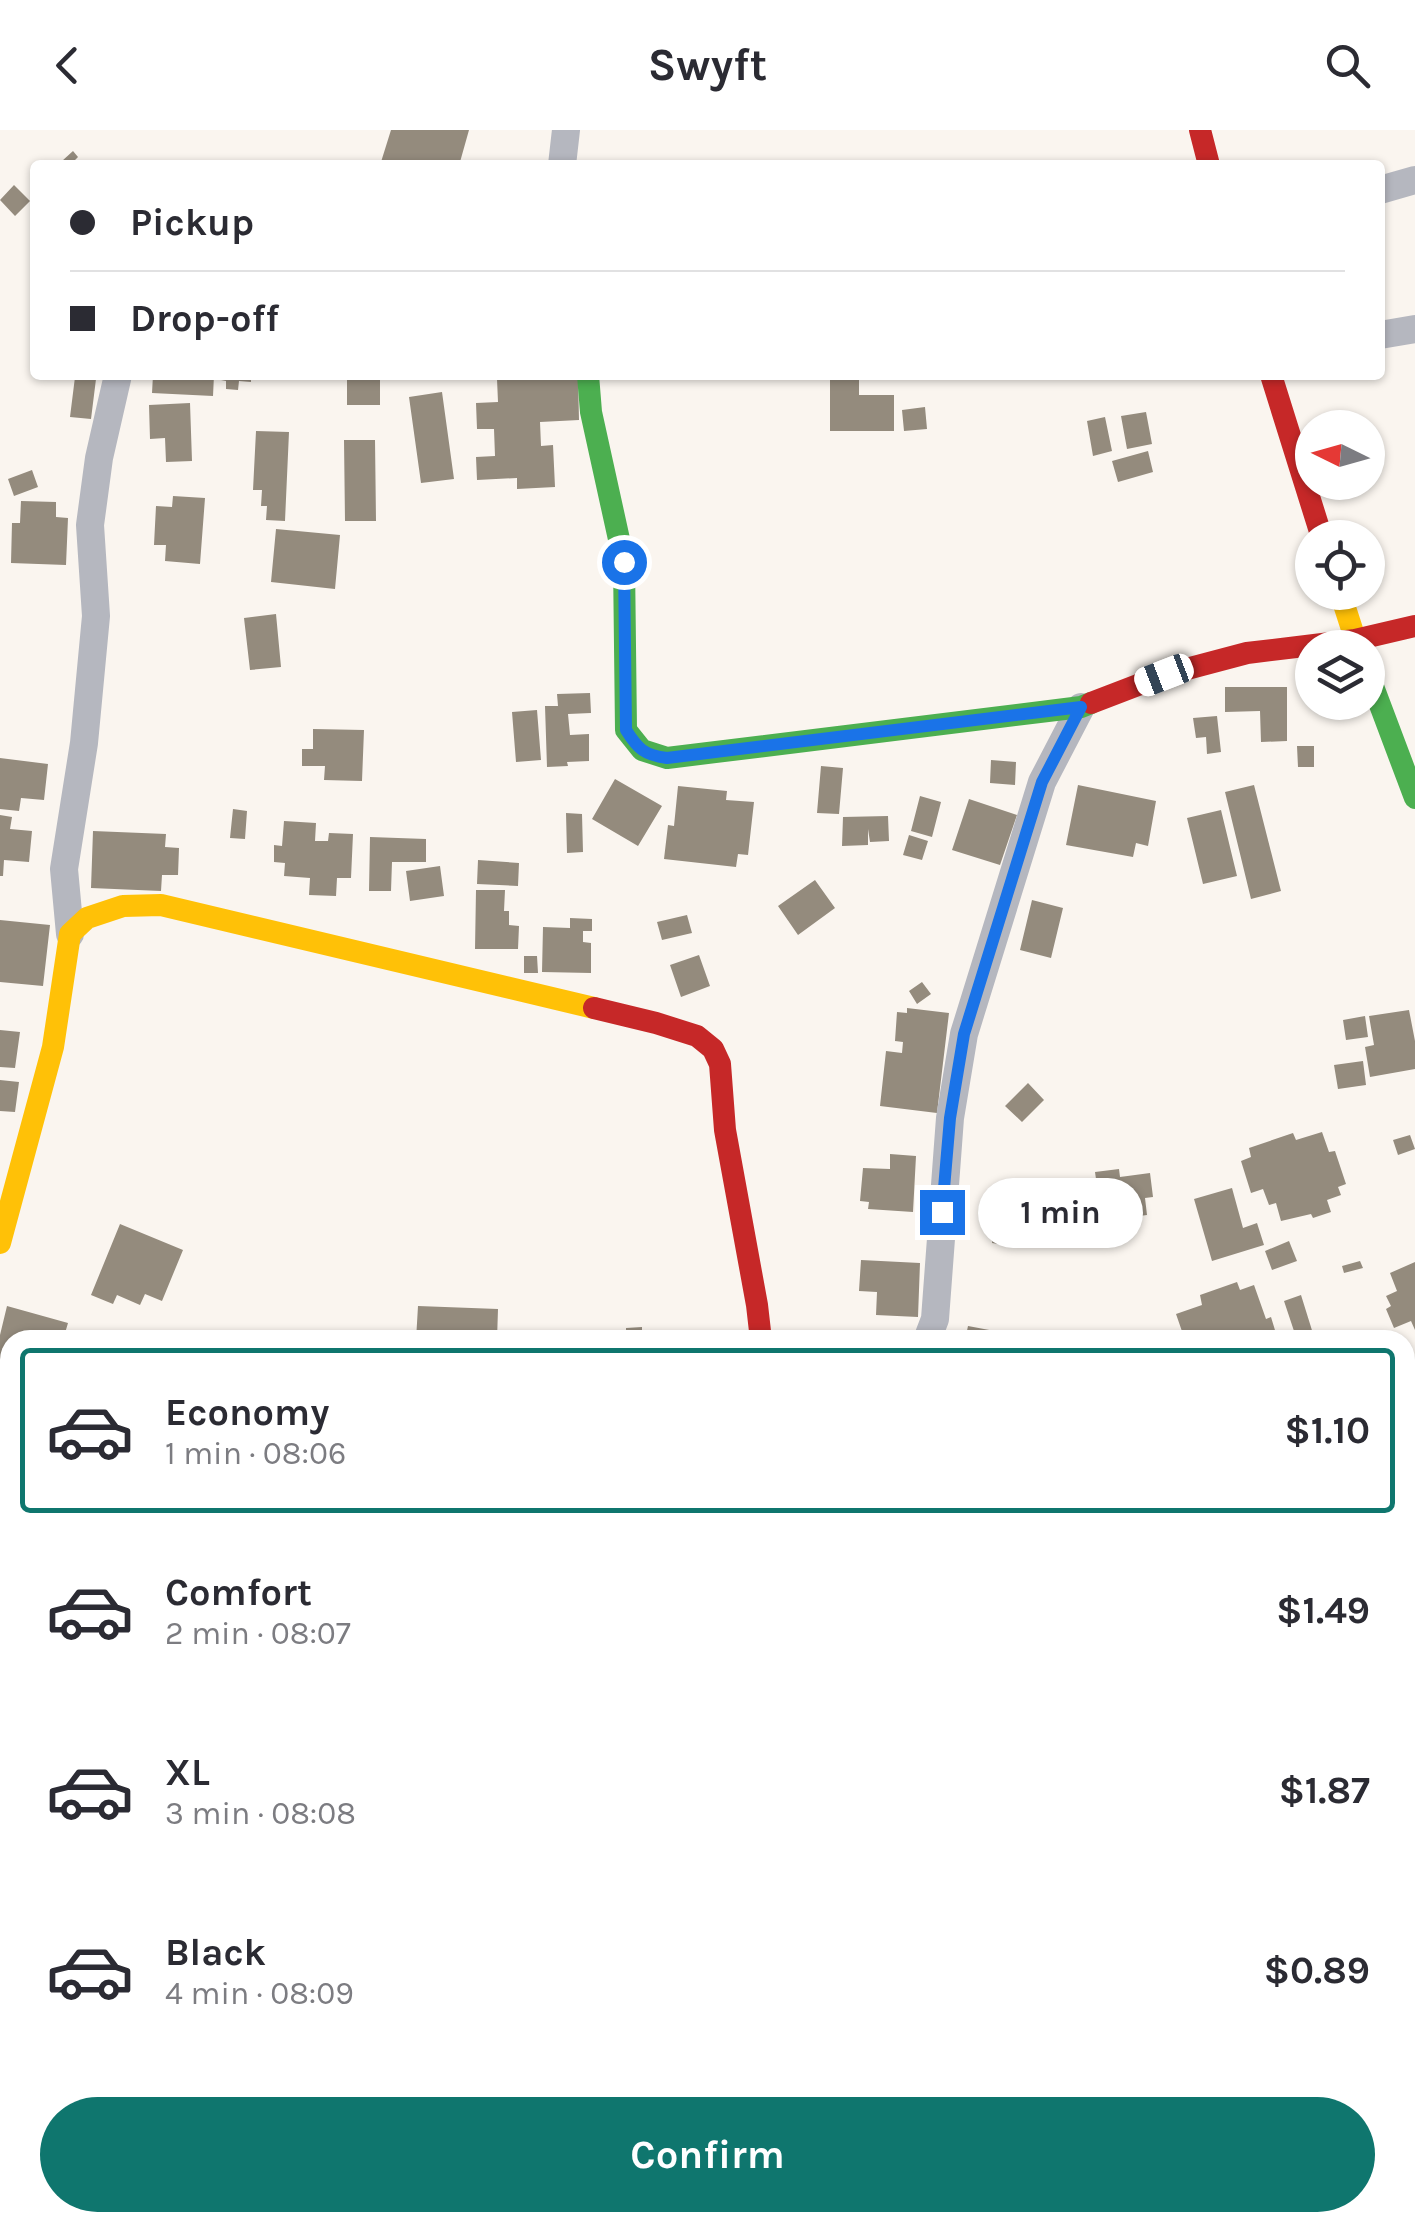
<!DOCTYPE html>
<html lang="en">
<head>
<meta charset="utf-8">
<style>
  :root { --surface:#fff; --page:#f2f2f3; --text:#2b2b33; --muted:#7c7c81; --line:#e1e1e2; --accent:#0f766e }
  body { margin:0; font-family:Karla,sans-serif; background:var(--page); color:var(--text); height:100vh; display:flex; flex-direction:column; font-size:38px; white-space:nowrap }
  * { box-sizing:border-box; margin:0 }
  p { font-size:32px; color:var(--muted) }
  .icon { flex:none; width:55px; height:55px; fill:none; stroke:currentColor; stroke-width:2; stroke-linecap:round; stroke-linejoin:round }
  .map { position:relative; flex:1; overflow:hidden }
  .side { position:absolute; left:0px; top:1200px; width:1415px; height:902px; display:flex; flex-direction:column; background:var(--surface); border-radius:30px 30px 0 0; box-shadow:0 2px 8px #0004 }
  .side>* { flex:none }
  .hud { position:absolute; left:30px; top:30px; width:1355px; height:220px; border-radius:10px; box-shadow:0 2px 8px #0004; display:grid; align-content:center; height:220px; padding:0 40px; background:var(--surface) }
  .needle { width:65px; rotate:275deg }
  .tools { position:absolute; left:1295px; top:280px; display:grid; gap:20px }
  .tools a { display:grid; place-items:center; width:90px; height:90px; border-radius:50%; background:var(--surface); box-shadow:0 2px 8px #0004; font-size:50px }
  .end { position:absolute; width:45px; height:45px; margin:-22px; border:12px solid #1a73e8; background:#fff; box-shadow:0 0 0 5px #fff }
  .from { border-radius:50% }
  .bubble { position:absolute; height:70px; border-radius:35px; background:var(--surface); box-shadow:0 2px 8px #0004; font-size:32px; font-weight:700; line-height:70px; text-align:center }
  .car { position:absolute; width:30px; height:60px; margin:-30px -15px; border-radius:12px; box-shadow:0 0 8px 2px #0007; background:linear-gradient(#fff 24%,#345 0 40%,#fff 0 76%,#345 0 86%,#fff 0) }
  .hud b { display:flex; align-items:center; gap:35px; height:95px; font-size:38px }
  .hud b+b { border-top:2px solid var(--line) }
  .hud i { width:25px; height:25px; background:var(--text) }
  ul { padding:18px 0 0; list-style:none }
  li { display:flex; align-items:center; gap:30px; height:165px; margin:0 20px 15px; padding:0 20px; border:5px solid transparent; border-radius:10px }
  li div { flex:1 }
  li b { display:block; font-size:38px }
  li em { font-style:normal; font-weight:700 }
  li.active { border-color:var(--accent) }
  li>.icon { width:90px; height:90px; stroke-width:1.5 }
  .cta { display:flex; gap:20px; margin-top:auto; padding:20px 40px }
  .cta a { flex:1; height:115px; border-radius:60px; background:var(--accent); color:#fff; font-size:40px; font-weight:700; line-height:115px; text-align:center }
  header { display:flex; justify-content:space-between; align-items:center; height:130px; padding:0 40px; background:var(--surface); font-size:45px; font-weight:700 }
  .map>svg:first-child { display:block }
</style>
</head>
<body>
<header><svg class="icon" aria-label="back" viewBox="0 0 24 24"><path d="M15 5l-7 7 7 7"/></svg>Swyft<svg class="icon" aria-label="search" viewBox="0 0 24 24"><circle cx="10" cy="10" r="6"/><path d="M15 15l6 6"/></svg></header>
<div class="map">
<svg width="1415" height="2102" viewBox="0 0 1415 2102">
  <rect width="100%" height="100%" fill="#faf5ef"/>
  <path fill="#948b7d" d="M391,0H469L460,32L454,30L452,35H390L381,32Z
    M73,21L78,27L73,32L75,35H65L62,31Z
    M14,55L30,71L15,86L0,70Z
    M153,245H214L213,266L152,263Z
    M222,245H251V252L239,251L238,260L226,259V251L221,250Z
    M347,245H380V275H347Z
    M578,246L579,290L540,292L541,316L553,315L555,357L517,359V348L477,350L476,327L495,326L494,299H477L476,273L498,272L497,249Z
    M830,246H859V265H894V301H830Z
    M75,247L96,249L91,289L70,287Z
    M442,262L454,349L421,353L409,267Z
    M190,273L192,331L166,332L165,308L150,309L149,275Z
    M925,277L927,299L904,301L902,280Z
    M1146,282L1152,314L1127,319L1121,286Z
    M1105,287L1112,321L1093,326L1087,291Z
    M256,301L289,302L285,391L266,390L267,376H261L262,360H253Z
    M344,310H375L376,391H345Z
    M1148,321L1153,342L1118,352L1112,331Z
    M32,340L38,357L14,366L8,349Z
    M173,366L205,368L200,434L165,431L166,415H154L156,376L172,377Z
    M21,371L56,372V387L68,388L66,435L11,433L12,393H20Z
    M276,399L340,405L335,459L271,452Z
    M276,484L281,537L250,540L244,488Z
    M1225,557H1287V611L1261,612L1260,581L1225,582Z
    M590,563L591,583L568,584L570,605L589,604V631L567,632L568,636L547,637L545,576H558L557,564Z
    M537,580L541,630L516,632L512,582Z
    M1217,586L1221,622L1207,624L1206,607L1196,608L1193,588Z
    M313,599L364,600L362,651L324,650L325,636H302V619H313Z
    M1297,616H1314V637H1298Z
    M0,628L48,634L44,670L21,668L19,681L0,679Z
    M991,630L1016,632L1015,655L990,653Z
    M821,636L843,638L839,684L817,683Z
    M615,649L662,676L638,716L592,689Z
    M1078,655L1156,671L1148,716L1136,713L1133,727L1066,715Z
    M1254,655L1281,761L1251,769L1225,662Z
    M678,656L727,661L726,670L754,672L748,725L738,724L736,737L664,729L668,695L674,696Z
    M920,666L941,672L932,707L911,701Z
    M969,669L1017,685L1000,735L952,720Z
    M233,679L247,681L245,709L230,708Z
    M1221,680L1237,746L1203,754L1187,688Z
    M566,683L582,684L583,722L567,723Z
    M0,685L12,687L10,699L32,701L29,732L4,730L3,746H0Z
    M888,686L889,711L870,712L868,699V715L842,716L843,687Z
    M284,691L316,693L315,711H328L329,703L353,704L351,748H337L336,766L309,765L310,748L284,746L285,733L274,732V715L282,716Z
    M93,701L166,704L165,717L179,718L178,745H162L161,761L91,758Z
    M909,705L928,711L922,730L903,725Z
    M370,707L426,709V732H392L391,761H369Z
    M478,730L519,733L518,756L477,754Z
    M440,736L444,766L410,771L406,741Z
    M815,750L835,778L798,805L778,776Z
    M476,760H505L504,781H509V795L519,796L518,819H475Z
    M1032,770L1063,778L1051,828L1020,820Z
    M687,785L692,803L662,810L657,792Z
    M570,788L592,789V801H583V812L591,813V843L542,842L543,797L570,798Z
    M0,790L50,795L43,856L0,852Z
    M699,825L710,856L681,867L670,835Z
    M524,826H537L538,843H524Z
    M922,852L931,864L917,874L909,861Z
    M907,878L949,883L937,983L880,976L886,921L902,923L903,912L895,911L897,882L907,883Z
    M1409,880L1415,911V939L1370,947L1365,917L1374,915L1369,886Z
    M1365,886L1368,907L1346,910L1343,890Z
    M0,900L20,902L15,938L0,937Z
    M1363,931L1366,955L1338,959L1334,935Z
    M0,950L19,952L15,982L0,981Z
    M1028,953L1044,970L1022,992L1005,976Z
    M1322,1002L1329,1022L1335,1021L1346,1054L1338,1057L1341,1065L1327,1070L1331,1082L1313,1088L1311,1084L1281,1091L1276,1073L1269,1075L1263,1059L1251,1063L1241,1031L1251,1027L1249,1018L1293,1003L1296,1010Z
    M1410,1005L1415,1019L1398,1025L1393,1010Z
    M890,1024L916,1026L913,1082L868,1079L869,1072L860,1071L863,1038L890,1039Z
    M1119,1039L1120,1047L1150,1043L1153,1067L1145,1068L1147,1085L1102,1091L1095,1042Z
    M1232,1058L1243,1098L1257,1093L1264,1115L1212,1131L1194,1069Z
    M989,1060L1020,1065L1012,1116L992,1113L997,1084L986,1082Z
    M120,1094L183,1120L162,1171L145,1164L140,1175L117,1165L113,1174L91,1165Z
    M1097,1095L1098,1116L1067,1117L1065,1097Z
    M1289,1111L1297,1131L1272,1140L1265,1121Z
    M861,1130L920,1133L918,1187L876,1185L877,1162L859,1161Z
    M1360,1131L1363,1138L1344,1143L1342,1136Z
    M1415,1132V1200L1411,1191L1394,1198L1386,1179L1391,1176L1386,1166L1397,1161L1390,1143Z
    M1237,1152L1240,1160L1254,1155L1266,1189L1271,1187L1278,1210H1185L1176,1184L1202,1175L1200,1165Z
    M1301,1165L1315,1210H1297L1284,1171Z
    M7,1176L68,1193L63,1210H10V1235L0,1233V1205Z
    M418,1176L498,1179L497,1210H416Z
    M968,1196L1000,1202L998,1210H965Z
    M642,1197V1210H588V1203L626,1202V1198Z
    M994,2092H1090L1086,2102H1004L992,2097Z
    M1226,2092H1252L1248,2102H1222Z
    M1120,2093L1144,2101V2102H1117Z"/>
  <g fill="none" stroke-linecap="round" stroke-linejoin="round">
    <path stroke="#b5b7bf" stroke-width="28" d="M562,35L566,0
      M1380,60L1415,50
      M1380,205L1415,199
      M70,804L64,739L84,613L96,486L90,395L99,328L118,245
      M927,1210L935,1189L950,988L964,904L1042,652L1081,577
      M0,1273H10
      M0,1494L10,1505
      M882,2092L887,2102
      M0,2099L6,2102
      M637,2102L647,2092"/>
    <path stroke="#4caf50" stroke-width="22" d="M588,245L591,282L624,432L626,600L642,620L667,628L1081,577L1091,573
      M1368,543L1415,668"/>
    <path stroke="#ffc107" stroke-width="22" d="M1340,462L1358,518
      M0,1113L53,917L70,804L87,788L123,776L161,775L594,878"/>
    <path stroke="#c62828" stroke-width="22" d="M1200,0L1209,35
      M1271,245L1322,408
      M1091,573L1164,545L1247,523L1355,510L1415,496
      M594,878L656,893L697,906L713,919L720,934L725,1000L757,1175L761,1210"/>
  </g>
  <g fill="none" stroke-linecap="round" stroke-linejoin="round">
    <path stroke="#1a73e8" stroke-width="12" d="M624,432L626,600C638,619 644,625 667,628L1081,577L1042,652L964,904L950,988L942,1082"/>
  </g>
</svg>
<div class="tools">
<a><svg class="needle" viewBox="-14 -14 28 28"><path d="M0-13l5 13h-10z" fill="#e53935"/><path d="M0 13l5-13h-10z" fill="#7c7c81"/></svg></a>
<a><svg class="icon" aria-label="locate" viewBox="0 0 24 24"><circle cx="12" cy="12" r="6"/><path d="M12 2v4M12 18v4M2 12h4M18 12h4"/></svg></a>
<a><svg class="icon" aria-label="layers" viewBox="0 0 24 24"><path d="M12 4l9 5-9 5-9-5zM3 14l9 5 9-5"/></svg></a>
</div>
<i class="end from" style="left:624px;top:432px"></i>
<i class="end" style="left:942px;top:1082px"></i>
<div class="bubble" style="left:978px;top:1048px;width:165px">1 min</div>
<i class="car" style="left:1164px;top:545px;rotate:249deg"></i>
<div class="hud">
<b><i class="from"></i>Pickup</b>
<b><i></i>Drop-off</b>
</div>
<section class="side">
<ul>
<li class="active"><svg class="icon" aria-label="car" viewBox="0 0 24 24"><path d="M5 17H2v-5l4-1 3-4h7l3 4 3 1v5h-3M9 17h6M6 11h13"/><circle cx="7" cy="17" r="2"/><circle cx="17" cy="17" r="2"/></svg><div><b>Economy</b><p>1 min · 08:06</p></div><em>$1.10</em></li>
<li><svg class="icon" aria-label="car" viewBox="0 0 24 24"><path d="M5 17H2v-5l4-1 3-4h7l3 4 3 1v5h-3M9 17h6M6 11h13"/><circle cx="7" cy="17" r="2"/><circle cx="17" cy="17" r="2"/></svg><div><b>Comfort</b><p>2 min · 08:07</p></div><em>$1.49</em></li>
<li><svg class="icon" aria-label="car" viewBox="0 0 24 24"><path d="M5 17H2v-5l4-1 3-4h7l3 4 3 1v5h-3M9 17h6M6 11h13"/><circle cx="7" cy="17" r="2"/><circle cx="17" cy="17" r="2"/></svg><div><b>XL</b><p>3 min · 08:08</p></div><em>$1.87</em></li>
<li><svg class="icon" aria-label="car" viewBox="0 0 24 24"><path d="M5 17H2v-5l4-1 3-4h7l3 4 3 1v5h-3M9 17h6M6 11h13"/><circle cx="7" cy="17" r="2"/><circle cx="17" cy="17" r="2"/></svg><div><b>Black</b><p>4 min · 08:09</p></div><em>$0.89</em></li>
</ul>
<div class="cta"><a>Confirm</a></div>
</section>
</div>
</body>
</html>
